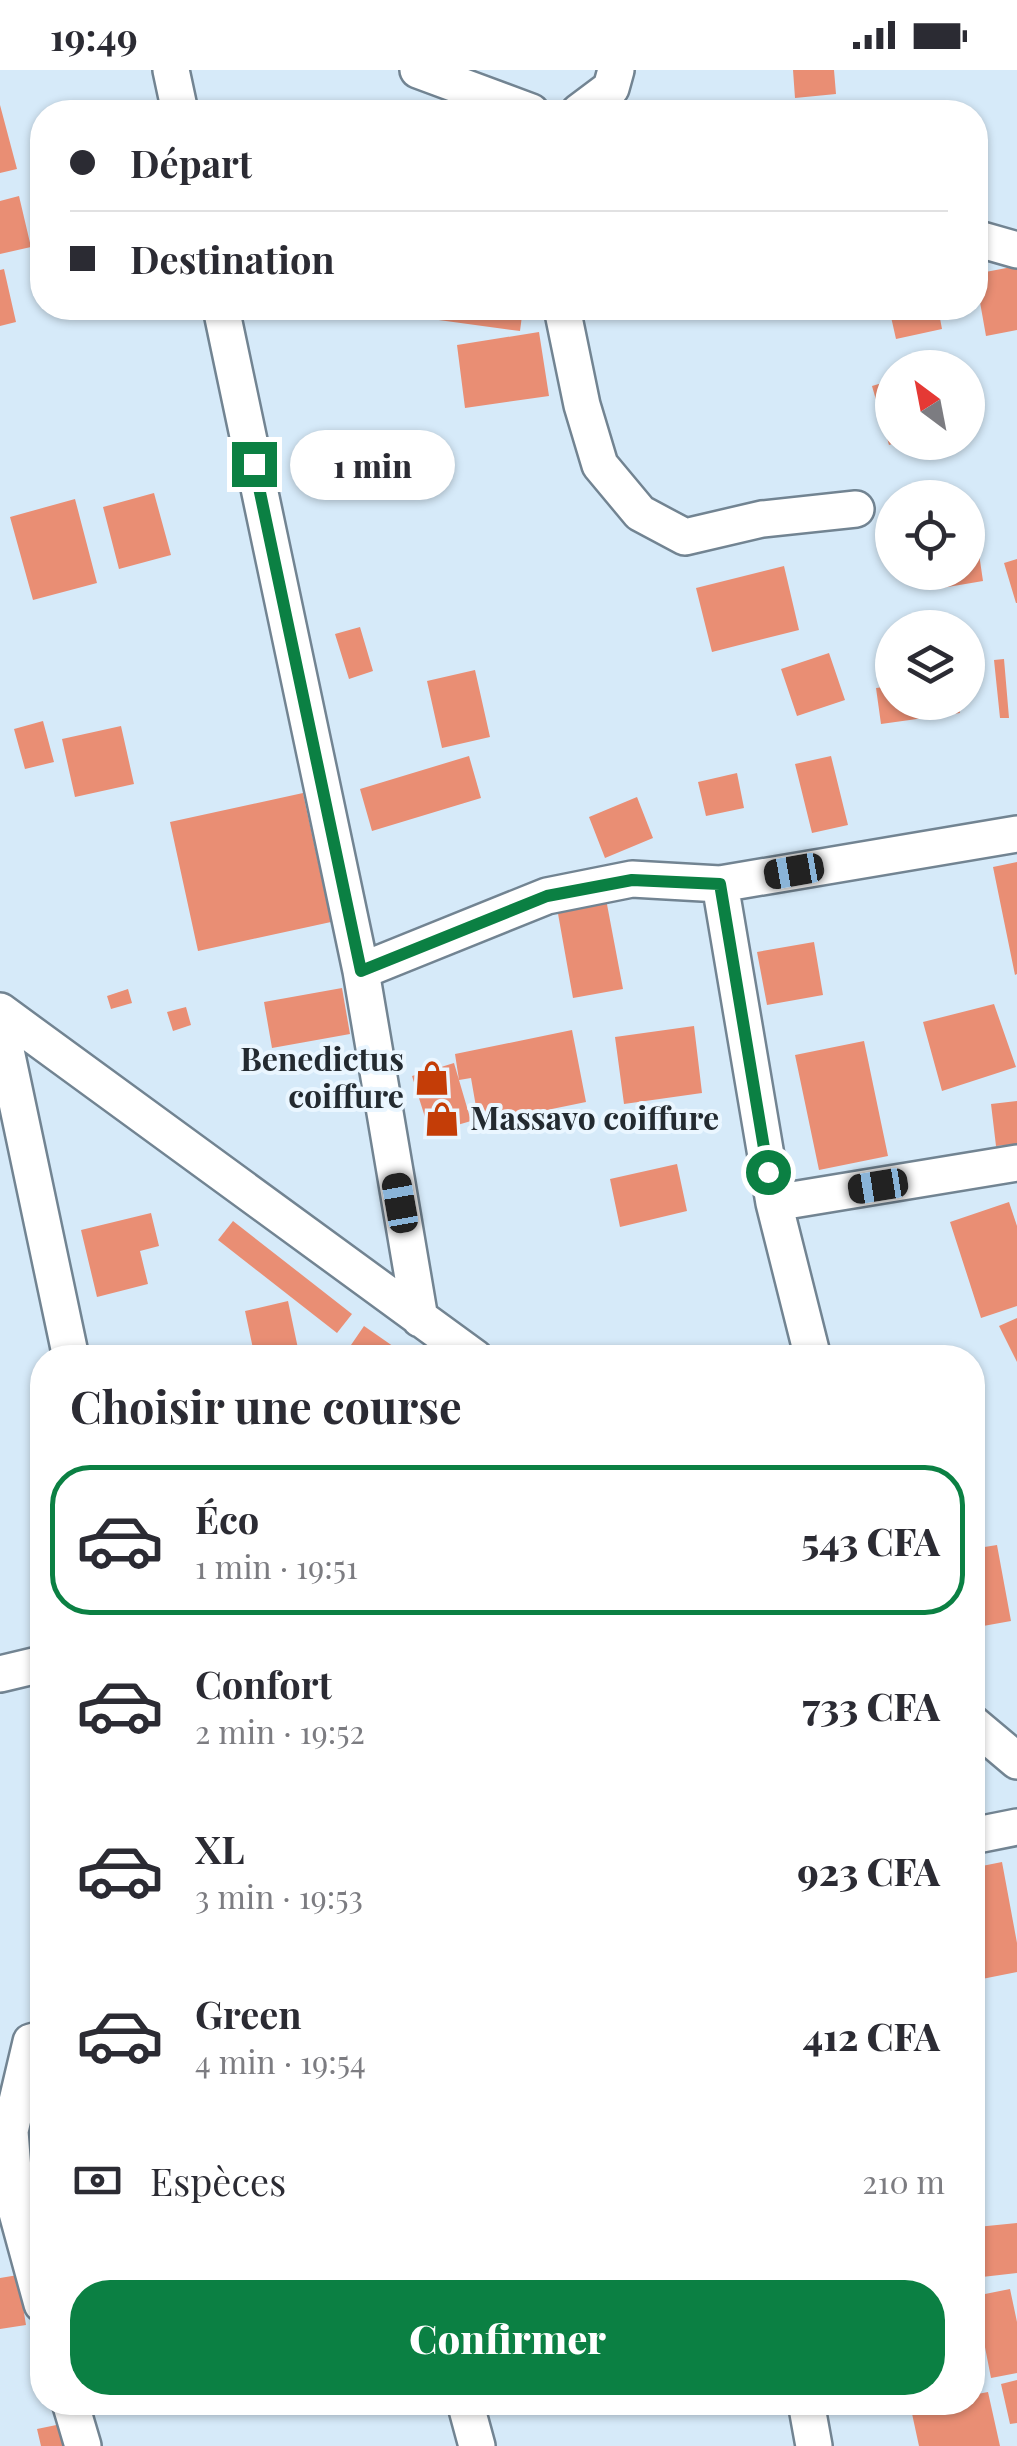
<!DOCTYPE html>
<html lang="fr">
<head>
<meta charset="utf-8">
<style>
  :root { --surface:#fff; --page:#f2f2f3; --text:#2b2b33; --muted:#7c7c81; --line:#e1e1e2; --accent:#0b8043 }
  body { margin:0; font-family:"Playfair Display",serif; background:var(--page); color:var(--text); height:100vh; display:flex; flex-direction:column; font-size:38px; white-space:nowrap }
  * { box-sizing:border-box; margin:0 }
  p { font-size:32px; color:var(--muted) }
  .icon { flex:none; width:55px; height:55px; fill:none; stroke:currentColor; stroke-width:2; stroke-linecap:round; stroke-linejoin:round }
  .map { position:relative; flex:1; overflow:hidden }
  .sheet { position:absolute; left:30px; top:1275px; width:955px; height:1070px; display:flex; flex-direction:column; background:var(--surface); border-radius:40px; box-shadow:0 2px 8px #0004 }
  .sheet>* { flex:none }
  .guide { position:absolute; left:30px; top:30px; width:958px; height:220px; border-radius:40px; box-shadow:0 2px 8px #0004; display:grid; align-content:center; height:220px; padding:0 40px; background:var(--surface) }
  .needle { width:65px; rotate:328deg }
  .buttons { position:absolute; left:875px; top:280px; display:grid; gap:20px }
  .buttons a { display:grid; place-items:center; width:110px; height:110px; border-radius:50%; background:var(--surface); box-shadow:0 2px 8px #0004; font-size:50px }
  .end { position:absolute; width:45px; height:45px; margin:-22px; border:12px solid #0b8043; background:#fff; box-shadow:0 0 0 5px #fff }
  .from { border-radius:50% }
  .bubble { position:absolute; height:70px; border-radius:35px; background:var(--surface); box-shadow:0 2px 8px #0004; font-size:32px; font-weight:800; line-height:70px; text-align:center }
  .car { position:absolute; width:30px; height:60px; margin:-30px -15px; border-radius:12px; box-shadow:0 0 8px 2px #0007; background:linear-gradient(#222 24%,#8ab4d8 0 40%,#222 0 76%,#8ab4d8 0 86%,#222 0) }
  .guide b { display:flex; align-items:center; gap:35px; height:95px; font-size:38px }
  .guide b+b { border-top:2px solid var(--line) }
  .guide i { width:25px; height:25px; background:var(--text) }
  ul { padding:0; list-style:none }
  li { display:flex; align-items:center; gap:30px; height:150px; margin:0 20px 15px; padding:0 20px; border:5px solid transparent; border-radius:40px }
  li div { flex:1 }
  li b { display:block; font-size:38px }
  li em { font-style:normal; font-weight:800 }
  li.on { border-color:var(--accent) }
  li>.icon { width:90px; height:90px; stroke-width:1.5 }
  h2 { padding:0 40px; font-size:45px; line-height:120px }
  .pay { display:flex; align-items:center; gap:25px; height:110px; padding:0 40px; font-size:38px }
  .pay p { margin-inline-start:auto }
  .primary-button { display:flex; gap:20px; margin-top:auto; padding:20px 40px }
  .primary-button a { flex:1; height:115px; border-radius:40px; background:var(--accent); color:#fff; font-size:40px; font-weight:800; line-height:115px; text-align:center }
  .status { display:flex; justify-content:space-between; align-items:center; height:70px; padding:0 50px; background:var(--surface); direction:ltr }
  .status svg { height:28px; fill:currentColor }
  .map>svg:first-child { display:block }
</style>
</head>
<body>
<div class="status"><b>19:49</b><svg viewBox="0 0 49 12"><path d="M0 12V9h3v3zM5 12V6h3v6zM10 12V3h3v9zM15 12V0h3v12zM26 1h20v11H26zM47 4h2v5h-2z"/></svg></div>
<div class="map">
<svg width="1017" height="2376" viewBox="0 0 1017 2376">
  <rect width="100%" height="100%" fill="#d6eaf9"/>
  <path fill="#e98e74" d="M793,0H834L836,24L795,28Z
    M0,35L17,99L0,103Z
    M896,36L951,39V42H896Z
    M19,126L31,177L0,184V131Z
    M1017,196V260L986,266L975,204Z
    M4,199L16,252L0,256V200Z
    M426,238H523L520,261L424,248Z
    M889,238H938L942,259L896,269Z
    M539,262L549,326L465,338L457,275Z
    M892,310V374L889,375L872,316Z
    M154,423L171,485L119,499L103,437Z
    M75,429L97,513L33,530L10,447Z
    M974,450L983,511L936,519L933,502H968V451Z
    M1017,489V533H1016L1004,493Z
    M784,496L799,560L712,582L696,518Z
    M360,557L373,601L349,609L335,564Z
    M829,583L845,630L797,646L781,599Z
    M1004,589L1009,648H1000L994,590Z
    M475,600L490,667L442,678L427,611Z
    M892,616V632H958L960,643L881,654L876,618Z
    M43,651L54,692L25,699L14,659Z
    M121,656L134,714L75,727L62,669Z
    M469,686L481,728L372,761L360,719Z
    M831,686L848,755L812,763L795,694Z
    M737,703L744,738L706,746L698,712Z
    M303,723L331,852L198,881L170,752Z
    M637,727L653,768L605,788L589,747Z
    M1017,792V904L1015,905L993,797Z
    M606,829L623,919L573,928L557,838Z
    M814,872L823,925L767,935L757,882Z
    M342,918L350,964L272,978L264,932Z
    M128,919L132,933L111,939L107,926Z
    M994,934L1016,997L942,1021L923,952Z
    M186,937L191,955L173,961L167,942Z
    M694,956L702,1023L624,1034L615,967Z
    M572,960L586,1032L479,1054L471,1008L459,1010L455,984Z
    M864,971L888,1086L819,1100L795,985Z
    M454,993L471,1051L430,1063L412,1006Z
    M1017,1031V1074L996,1076L991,1034Z
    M677,1094L687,1141L620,1157L610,1109Z
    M1009,1132L1017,1156V1236L981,1248L950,1152Z
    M151,1143L159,1176L140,1181L148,1214L97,1227L81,1160Z
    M233,1151L352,1244L337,1263L218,1170Z
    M288,1231L300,1288H255L245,1241Z
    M1017,1248V1292L999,1256Z
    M364,1256L410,1288H370L351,1275Z
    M997,1475L1011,1551L972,1558V1479Z
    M1002,1792L1017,1873V1902L982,1909L972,1857V1798Z
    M1017,2153V2203L982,2207L977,2157Z
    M18,2205L26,2255L0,2259V2208Z
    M1010,2219L1017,2252V2303L991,2308L975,2226Z
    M1017,2310V2353L1010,2354L1001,2314Z
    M988,2322L1000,2376H919L911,2339L940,2332H972V2325Z
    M66,2353L72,2376H41L37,2359Z"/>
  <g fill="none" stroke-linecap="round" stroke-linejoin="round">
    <defs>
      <path id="street" d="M171,0L180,42
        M418,0L531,42
        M579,42L611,18L616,0
        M975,168L1017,180
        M221,238L361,901L420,1249
        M562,238L582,335L600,395L640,443L685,467L762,449L856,439
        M720,814L774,1133
        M361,901L547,826L632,809L720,814L1017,764
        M0,941L475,1288
        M0,952L71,1288
        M813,1288L774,1133L1017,1093
        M0,1604L42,1594
        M972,1653L1017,1691
        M972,1766L1017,1757
        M42,1969L31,1972L10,2061L16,2139L42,2234
        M70,2332L83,2376
        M465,2332L477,2376
        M806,2332L814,2376"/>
    </defs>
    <use href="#street" stroke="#728492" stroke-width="40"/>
    <use href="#street" stroke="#fff" stroke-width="35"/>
  </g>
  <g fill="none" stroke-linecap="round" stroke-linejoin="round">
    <path stroke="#0b8043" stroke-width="12" d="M254,394L361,901L547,826L632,810L720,814L768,1102"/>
  </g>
  <defs>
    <symbol id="shop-bare" viewBox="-9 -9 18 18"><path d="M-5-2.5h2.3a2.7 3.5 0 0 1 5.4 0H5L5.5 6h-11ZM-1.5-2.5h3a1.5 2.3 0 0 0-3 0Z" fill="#c43d07" stroke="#eaf6ff" stroke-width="2.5" paint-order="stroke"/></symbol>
  </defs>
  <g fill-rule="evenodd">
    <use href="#shop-bare" x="407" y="983" width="50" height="50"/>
    <use href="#shop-bare" x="417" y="1024" width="50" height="50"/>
  </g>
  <g text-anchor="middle" stroke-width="8" stroke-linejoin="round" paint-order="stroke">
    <g font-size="32" font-weight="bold" fill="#232a30" stroke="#eaf6ff" text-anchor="end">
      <text x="404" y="1001">Benedictus<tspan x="404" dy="37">coiffure</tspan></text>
      <text x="470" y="1060" text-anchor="start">Massavo coiffure</text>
    </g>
  </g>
</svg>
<div class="buttons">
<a><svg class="needle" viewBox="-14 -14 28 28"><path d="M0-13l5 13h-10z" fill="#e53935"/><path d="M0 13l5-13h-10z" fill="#7c7c81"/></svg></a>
<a><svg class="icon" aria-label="locate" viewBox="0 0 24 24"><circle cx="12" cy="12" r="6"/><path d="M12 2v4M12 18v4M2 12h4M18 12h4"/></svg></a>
<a><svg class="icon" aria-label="layers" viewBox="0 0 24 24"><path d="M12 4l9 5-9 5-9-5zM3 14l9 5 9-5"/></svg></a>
</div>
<i class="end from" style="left:768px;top:1102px"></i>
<i class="end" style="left:254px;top:394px"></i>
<div class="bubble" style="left:290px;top:360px;width:165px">1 min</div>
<i class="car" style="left:794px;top:801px;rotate:260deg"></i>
<i class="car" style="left:878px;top:1116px;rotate:261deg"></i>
<i class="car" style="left:400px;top:1133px;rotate:350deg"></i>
<div class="guide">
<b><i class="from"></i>Départ</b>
<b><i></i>Destination</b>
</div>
<section class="sheet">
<h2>Choisir une course</h2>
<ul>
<li class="on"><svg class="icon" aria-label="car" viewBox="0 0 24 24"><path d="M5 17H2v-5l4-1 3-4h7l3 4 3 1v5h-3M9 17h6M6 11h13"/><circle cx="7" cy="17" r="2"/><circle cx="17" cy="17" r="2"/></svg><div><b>Éco</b><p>1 min · 19:51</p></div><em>543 CFA</em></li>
<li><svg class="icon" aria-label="car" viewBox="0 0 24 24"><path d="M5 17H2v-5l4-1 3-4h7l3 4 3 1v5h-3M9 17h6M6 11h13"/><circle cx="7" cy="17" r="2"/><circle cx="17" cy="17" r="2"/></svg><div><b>Confort</b><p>2 min · 19:52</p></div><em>733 CFA</em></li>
<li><svg class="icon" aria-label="car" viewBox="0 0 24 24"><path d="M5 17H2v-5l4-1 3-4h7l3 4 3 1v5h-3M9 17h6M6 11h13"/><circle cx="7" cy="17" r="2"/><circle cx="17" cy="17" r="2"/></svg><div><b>XL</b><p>3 min · 19:53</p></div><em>923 CFA</em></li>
<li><svg class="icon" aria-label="car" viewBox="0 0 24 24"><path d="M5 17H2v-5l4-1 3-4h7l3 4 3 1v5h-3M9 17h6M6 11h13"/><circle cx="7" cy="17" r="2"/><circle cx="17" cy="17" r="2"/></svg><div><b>Green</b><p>4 min · 19:54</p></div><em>412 CFA</em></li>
</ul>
<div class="pay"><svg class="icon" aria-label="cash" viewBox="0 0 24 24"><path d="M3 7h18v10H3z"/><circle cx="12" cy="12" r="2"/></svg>Espèces<p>210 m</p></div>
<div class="primary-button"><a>Confirmer</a></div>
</section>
</div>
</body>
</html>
